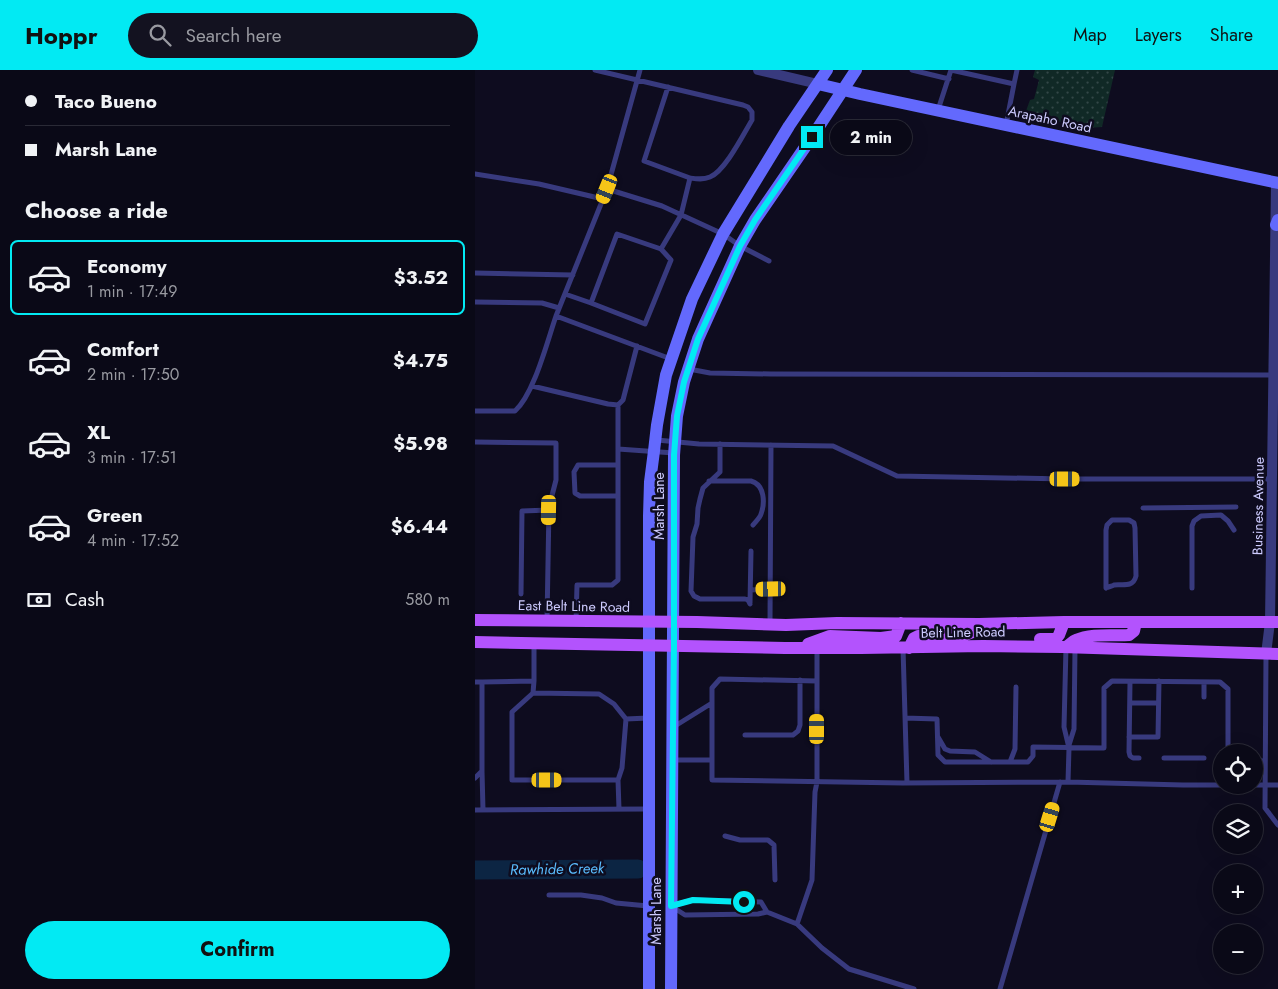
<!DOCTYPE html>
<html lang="en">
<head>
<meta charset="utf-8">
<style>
  :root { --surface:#0a0917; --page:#131220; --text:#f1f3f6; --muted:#999aa1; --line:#2a2a36; --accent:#02eaf3 }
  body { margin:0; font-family:Jost,sans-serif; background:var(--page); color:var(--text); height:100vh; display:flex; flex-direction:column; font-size:19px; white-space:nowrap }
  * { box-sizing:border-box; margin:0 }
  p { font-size:16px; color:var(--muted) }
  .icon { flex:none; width:28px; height:28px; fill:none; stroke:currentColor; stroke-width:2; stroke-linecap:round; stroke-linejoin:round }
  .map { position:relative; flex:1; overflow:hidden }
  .drawer { display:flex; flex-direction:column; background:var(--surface); width:475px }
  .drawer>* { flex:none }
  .banner { display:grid; align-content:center; height:110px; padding:0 25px; background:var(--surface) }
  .tools { position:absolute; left:738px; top:674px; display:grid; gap:10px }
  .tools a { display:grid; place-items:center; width:50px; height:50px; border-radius:50%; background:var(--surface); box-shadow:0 5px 20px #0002,0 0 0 1px var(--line); font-size:25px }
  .end { position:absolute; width:22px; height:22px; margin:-11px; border:6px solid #02eaf3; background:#111; box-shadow:0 0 0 2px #111 }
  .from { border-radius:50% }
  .bubble { position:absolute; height:35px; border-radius:18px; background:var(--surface); box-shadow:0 5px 20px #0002,0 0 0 1px var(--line); font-size:16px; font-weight:700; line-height:35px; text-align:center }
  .car { position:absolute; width:15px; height:30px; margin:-15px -8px; border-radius:6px; box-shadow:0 0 4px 1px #0007; background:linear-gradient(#f5c518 24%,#345 0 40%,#f5c518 0 76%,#345 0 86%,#f5c518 0) }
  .banner b { display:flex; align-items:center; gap:18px; height:48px; font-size:19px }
  .banner b+b { border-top:1px solid var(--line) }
  .banner i { width:12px; height:12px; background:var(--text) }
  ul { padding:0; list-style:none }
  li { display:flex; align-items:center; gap:15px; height:75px; margin:0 10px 8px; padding:0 15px; border:2px solid transparent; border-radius:8px }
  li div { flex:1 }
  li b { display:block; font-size:19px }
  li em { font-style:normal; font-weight:700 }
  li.current { border-color:var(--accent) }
  li>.icon { width:45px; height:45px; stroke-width:1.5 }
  h2 { padding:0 25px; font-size:22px; line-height:60px }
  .pay { display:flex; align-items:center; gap:12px; height:55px; padding:0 25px; font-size:19px }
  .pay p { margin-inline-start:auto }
  .primary-button { display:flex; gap:10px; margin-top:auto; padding:10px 25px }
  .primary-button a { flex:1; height:58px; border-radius:30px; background:var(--accent); color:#111; font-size:20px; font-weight:700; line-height:58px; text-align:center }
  header { display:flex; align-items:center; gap:30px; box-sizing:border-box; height:70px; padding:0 25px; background:var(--accent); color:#111 }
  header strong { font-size:24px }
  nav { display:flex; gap:28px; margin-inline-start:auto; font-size:18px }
  .search { width:350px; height:45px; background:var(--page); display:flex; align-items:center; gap:12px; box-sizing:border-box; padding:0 18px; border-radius:28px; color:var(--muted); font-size:19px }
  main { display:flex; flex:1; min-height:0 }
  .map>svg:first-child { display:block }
</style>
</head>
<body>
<header>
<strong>Hoppr</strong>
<div class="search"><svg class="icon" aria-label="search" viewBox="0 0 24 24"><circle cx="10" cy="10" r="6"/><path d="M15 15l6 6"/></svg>Search here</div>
<nav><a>Map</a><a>Layers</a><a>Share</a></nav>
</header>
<main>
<section class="drawer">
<div class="banner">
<b><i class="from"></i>Taco Bueno</b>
<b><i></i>Marsh Lane</b>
</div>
<h2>Choose a ride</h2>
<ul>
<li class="current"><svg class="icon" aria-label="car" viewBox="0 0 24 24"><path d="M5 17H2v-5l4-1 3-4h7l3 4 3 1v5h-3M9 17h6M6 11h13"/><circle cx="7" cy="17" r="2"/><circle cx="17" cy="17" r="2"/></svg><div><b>Economy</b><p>1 min · 17:49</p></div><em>$3.52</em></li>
<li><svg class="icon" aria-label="car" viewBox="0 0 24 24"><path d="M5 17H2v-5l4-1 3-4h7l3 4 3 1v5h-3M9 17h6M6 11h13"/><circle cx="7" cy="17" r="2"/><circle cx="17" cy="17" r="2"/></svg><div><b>Comfort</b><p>2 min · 17:50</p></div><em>$4.75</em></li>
<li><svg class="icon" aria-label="car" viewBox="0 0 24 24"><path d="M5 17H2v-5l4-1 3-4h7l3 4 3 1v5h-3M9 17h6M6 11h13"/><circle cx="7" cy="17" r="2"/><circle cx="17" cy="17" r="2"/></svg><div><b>XL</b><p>3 min · 17:51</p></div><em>$5.98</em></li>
<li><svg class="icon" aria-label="car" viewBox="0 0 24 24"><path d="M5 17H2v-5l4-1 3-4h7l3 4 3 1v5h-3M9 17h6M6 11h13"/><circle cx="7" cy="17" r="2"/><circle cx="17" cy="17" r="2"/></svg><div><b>Green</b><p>4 min · 17:52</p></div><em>$6.44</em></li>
</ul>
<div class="pay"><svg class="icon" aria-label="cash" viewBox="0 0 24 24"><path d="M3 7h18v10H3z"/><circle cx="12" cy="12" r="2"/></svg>Cash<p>580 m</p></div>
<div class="primary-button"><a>Confirm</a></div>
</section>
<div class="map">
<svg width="803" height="919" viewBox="0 0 803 919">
  <defs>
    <pattern id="grass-dots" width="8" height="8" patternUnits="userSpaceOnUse" patternTransform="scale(1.25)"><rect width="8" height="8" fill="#102926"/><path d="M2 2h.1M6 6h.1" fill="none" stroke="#324747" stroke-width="1.8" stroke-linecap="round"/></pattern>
  </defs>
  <rect width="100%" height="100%" fill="#0e0c1f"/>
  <path fill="url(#grass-dots)" d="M560,0H640L627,57L612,58L567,48L551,41L555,30L559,29L564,10L558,7Z"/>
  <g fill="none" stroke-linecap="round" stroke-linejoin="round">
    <path stroke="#0c2543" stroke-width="19" d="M0,800L163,799"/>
    <path stroke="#383a7e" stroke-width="5" d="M165,0L132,119L187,136L248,164L265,176L294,191
      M437,0L474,9
      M476,0L539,14L531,55
      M539,14L542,0
      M193,17L169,91L215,108
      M463,40L476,0
      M0,104L64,114L128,129
      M132,119L81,246L196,289
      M0,203L98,205
      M90,224L116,233L170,254L196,190L186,179L206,145L215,108C222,109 228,110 235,107C250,101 268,65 277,50V42L273,37L268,35L120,0
      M0,232L67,233L84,238
      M116,233L142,164L186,179
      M214,299L235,303L296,304L800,305
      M57,316L133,334L143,335L148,330L162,276
      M0,341H40C59,324 72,272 81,246
      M182,370L224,374L358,376L422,406L591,409H797
      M0,372L81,373V410L74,437L72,550
      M245,374V402L228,418L225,429L223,438L222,454L218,467L216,521L219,526L225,529H270L273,530L275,534
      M143,379L199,383
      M234,411H276C290,415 290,433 286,444C285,448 281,451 278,455
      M143,426H105L100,423L99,402L103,395H143
      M668,438L761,437
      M637,450H654L659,453L660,458L661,506C658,518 648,514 639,515C638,516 632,517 631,518V460L632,455Z
      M717,518V456L719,451L726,446L746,445L753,451L759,460
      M276,520L296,519
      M46,524L47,441L74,440
      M275,533L276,481
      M101,551L102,515H137L143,510V335
      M295,554L296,375
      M591,577L589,657L594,678L593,712
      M428,578L432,713
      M791,585L790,738L803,755
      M59,611L58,623L124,624L139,634L151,649L173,648
      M342,611L245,609L237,618V710L428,713L593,712L708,715H803
      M0,612H7V701L0,708
      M7,612L59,611V574
      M655,612L654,682L655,686L658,688H664
      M58,623L37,642V710H143
      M729,627V612
      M655,633H683
      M430,648L462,649L463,685L470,692H553L558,686V677L629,678V618L637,611L745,612L753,619V682
      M200,656L237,633
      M270,665H318L323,661L325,655V610
      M463,667L470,679L475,681L500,682L516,692
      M654,667H683L684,611
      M594,675L599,659L600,579
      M779,686L790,693
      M689,688H729
      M198,690H237
      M535,692L540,679L541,617
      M7,701L8,740
      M144,739L143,710L147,698L151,649
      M0,740L173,739
      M250,766L265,770H293L299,775L300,810
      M74,825H106L127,828L141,833L173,836
      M218,830L286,832L292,842L283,844L210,845L196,836Z
      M292,842L322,854L347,878L374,899L439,919
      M322,854L337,810L340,722L342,712V578
      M525,919L585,712"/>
    <path stroke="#383a7e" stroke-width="10" d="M283,0L343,14
      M791,584L795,552L801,113"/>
    <path stroke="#6369fd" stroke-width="12" d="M343,14L385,24L803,113
      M801,155L803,150
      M174,919V446L175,412L179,381L182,355L191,305L217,229L248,164L314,56L352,0
      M196,919L199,385L202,346L209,312L223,269L265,176L280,150L337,67L381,0"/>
    <path stroke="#b353fd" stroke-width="12" d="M0,550L222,552L311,555L362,553L504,554L589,552H803
      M565,569H581L584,565L589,552
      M0,572L310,578H386L508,576L587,577L803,584
      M333,574L355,566L406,568L421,566L426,553
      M591,577C594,575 598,571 601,570C616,563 638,566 654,565L659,561L661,552
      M434,578L439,568L443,566L490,565L498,562L504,554"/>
  </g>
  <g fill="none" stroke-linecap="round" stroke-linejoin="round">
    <path stroke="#02eaf3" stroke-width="6" d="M269,832L218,830L196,836L199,576V385L202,346L209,312L223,269L265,176L280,150L337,67"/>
  </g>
  <g text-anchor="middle" stroke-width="5" stroke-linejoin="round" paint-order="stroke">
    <g font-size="14" fill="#cdcbfe" stroke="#0e0c1f">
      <text transform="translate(575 49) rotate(12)" y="5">Arapaho Road</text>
      <text transform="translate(184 436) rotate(-90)" y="5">Marsh Lane</text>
      <text transform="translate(783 436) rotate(-89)" y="5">Business Avenue</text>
      <text transform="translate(99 536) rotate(1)" y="5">East Belt Line Road</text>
      <text transform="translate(488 562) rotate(-1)" y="5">Belt Line Road</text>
      <text transform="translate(181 841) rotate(-90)" y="5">Marsh Lane</text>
    </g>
    <g font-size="15" font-style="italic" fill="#5abcfd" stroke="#0e0c1f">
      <text transform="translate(82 799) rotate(-1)" y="5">Rawhide Creek</text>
    </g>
  </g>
</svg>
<div class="tools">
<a><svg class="icon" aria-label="locate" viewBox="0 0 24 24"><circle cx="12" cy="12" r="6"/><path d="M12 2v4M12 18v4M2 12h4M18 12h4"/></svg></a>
<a><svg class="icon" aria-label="layers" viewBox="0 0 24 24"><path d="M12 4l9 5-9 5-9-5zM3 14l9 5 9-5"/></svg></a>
<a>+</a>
<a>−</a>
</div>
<i class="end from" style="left:269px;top:832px"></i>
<i class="end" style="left:337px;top:67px"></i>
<div class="bubble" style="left:355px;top:50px;width:82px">2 min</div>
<i class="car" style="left:132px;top:119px;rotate:202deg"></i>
<i class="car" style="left:590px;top:409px;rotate:90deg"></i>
<i class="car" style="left:74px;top:440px;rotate:181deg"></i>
<i class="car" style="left:296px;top:519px;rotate:269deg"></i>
<i class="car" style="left:342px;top:659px;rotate:0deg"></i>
<i class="car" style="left:72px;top:710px;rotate:90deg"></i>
<i class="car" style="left:575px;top:747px;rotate:17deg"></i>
</div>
</main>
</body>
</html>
